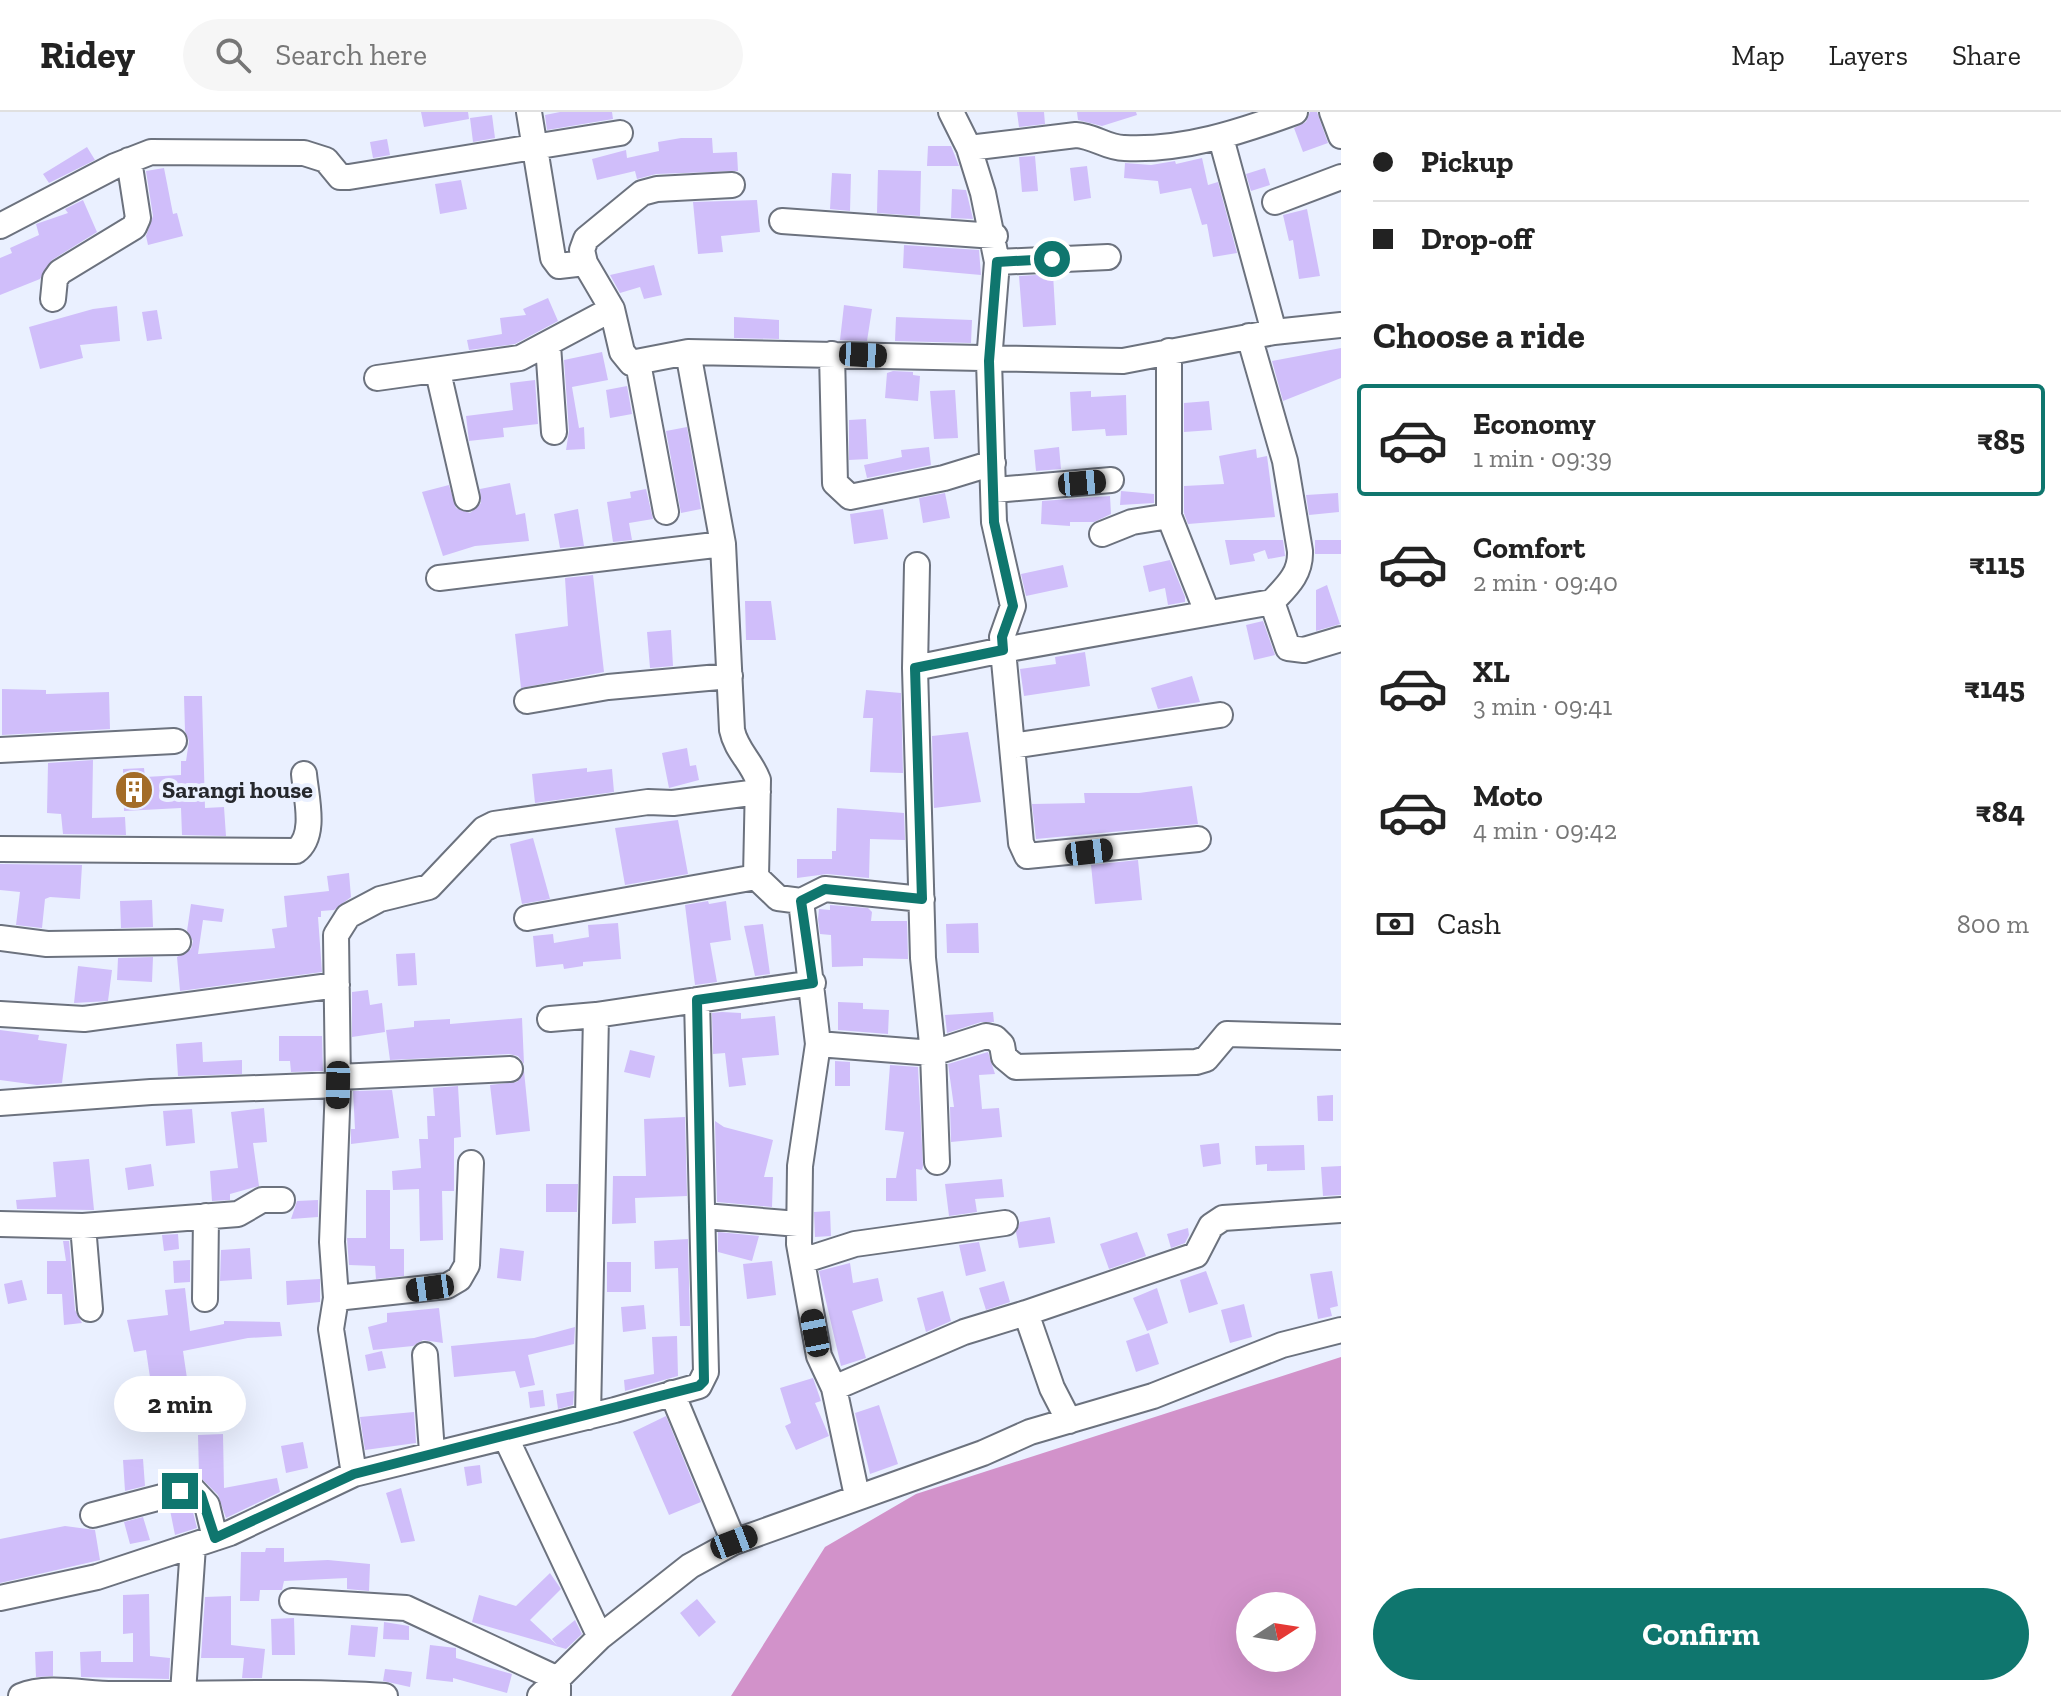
<!DOCTYPE html>
<html lang="en">
<head>
<meta charset="utf-8">
<style>
  :root { --surface:#fff; --page:#f6f6f6; --text:#222; --muted:#767676; --line:#e0e0e0; --accent:#0f766e }
  body { margin:0; font-family:"Zilla Slab",serif; background:var(--page); color:var(--text); height:100vh; display:flex; flex-direction:column; font-size:30px; white-space:nowrap }
  * { box-sizing:border-box; margin:0 }
  p { font-size:26px; color:var(--muted) }
  .icon { flex:none; width:44px; height:44px; fill:none; stroke:currentColor; stroke-width:2; stroke-linecap:round; stroke-linejoin:round }
  .map { position:relative; flex:1; overflow:hidden }
  .panel { display:flex; flex-direction:column; background:var(--surface); width:720px }
  .panel>* { flex:none }
  .hud { display:grid; align-content:center; height:176px; padding:0 32px; background:var(--surface) }
  .needle { width:52px; rotate:78deg }
  .fabs { position:absolute; left:1236px; top:1480px; display:grid; gap:16px }
  .fabs a { display:grid; place-items:center; width:80px; height:80px; border-radius:50%; background:var(--surface); box-shadow:0 8px 32px #0002; font-size:40px }
  .end { position:absolute; width:36px; height:36px; margin:-18px; border:10px solid #0f766e; background:#fff; box-shadow:0 0 0 4px #fff }
  .from { border-radius:50% }
  .bubble { position:absolute; height:56px; border-radius:28px; background:var(--surface); box-shadow:0 8px 32px #0002; font-size:26px; font-weight:800; line-height:56px; text-align:center }
  .car { position:absolute; width:24px; height:48px; margin:-24px -12px; border-radius:10px; box-shadow:0 0 6px 2px #0007; background:linear-gradient(#222 24%,#8ab4d8 0 40%,#222 0 76%,#8ab4d8 0 86%,#222 0) }
  .hud b { display:flex; align-items:center; gap:28px; height:76px; font-size:30px }
  .hud b+b { border-top:2px solid var(--line) }
  .hud i { width:20px; height:20px; background:var(--text) }
  ul { padding:0; list-style:none }
  li { display:flex; align-items:center; gap:24px; height:112px; margin:0 16px 12px; padding:0 16px; border:4px solid transparent; border-radius:8px }
  li div { flex:1 }
  li b { display:block; font-size:30px }
  li em { font-style:normal; font-weight:800 }
  li.selected { border-color:var(--accent) }
  li>.icon { width:72px; height:72px; stroke-width:1.5 }
  h2 { padding:0 32px; font-size:36px; line-height:96px }
  .pay { display:flex; align-items:center; gap:20px; height:88px; padding:0 32px; font-size:30px }
  .pay p { margin-inline-start:auto }
  .cta { display:flex; gap:16px; margin-top:auto; padding:16px 32px }
  .cta a { flex:1; height:92px; border-radius:48px; background:var(--accent); color:#fff; font-size:32px; font-weight:800; line-height:92px; text-align:center }
  header { display:flex; align-items:center; gap:48px; box-sizing:border-box; height:112px; padding:0 40px; background:var(--surface); border-bottom:2px solid var(--line) }
  header strong { font-size:38px }
  nav { display:flex; gap:44px; margin-inline-start:auto; font-size:28px }
  .search { width:560px; height:72px; background:var(--page); display:flex; align-items:center; gap:20px; box-sizing:border-box; padding:0 28px; border-radius:44px; color:var(--muted); font-size:30px }
  main { display:flex; flex:1; min-height:0 }
  .map>svg:first-child { display:block }
</style>
</head>
<body>
<header>
<strong>Ridey</strong>
<div class="search"><svg class="icon" aria-label="search" viewBox="0 0 24 24"><circle cx="10" cy="10" r="6"/><path d="M15 15l6 6"/></svg>Search here</div>
<nav><a>Map</a><a>Layers</a><a>Share</a></nav>
</header>
<main>
<div class="map">
<svg width="1341" height="1584" viewBox="0 0 1341 1584">
  <rect width="100%" height="100%" fill="#eaf0ff"/>
  <path fill="#d292ca" fill-rule="evenodd" d="M1341,1245V1584H731L825,1435L916,1382ZM1250,1494H1302V1546H1250Z"/>
  <path fill="#d0befa" d="M421,0H468L469,7L424,15Z
    M560,0H612L613,7L547,18L545,3Z
    M1017,0H1044L1045,12L1019,15Z
    M1077,0H1136L1137,3L1102,14L1078,8Z
    M1310,0H1317L1328,31L1303,40L1294,16L1306,10Z
    M492,3L495,26L473,30L470,6Z
    M681,26H712L713,41L737,40L738,59L656,62L637,67L635,59L597,68L592,47L626,38L627,46L659,39L658,30Z
    M387,27L390,43L373,46L370,30Z
    M928,34H951L959,54H927Z
    M87,35L95,48L49,71L43,62Z
    M1035,44L1038,79L1022,80L1019,45Z
    M1202,46L1208,73L1218,70L1237,141L1213,145L1207,112L1202,113L1191,76L1160,82L1158,69L1124,66L1125,51L1151,53L1175,49L1176,52Z
    M1087,54L1091,86L1074,89L1070,56Z
    M164,56L173,102L177,101L183,124L148,133L146,124L153,104L146,59Z
    M1265,56L1270,73L1251,79L1246,62Z
    M878,58L921,59L920,104L877,101Z
    M832,61L851,62L850,99L830,97Z
    M461,68L467,97L440,102L435,72Z
    M952,77L966,78L973,107L951,106Z
    M83,88L97,120L52,148L40,167L0,183V146L12,141L10,136L39,123L36,112L68,101L65,97Z
    M757,88L760,120L721,124L723,140L698,142L693,90Z
    M1307,97L1320,164L1299,167L1293,128L1289,129L1283,103Z
    M904,133L979,138L981,163L903,156Z
    M654,153L662,183L644,187L640,175L620,181L610,163Z
    M1053,162L1056,213L1023,215L1019,164Z
    M548,186L558,209L515,232L469,238L467,228L502,222L500,206L526,203L523,197Z
    M844,193L872,197L867,229L840,228Z
    M117,194L120,229L80,233L83,246L40,257L29,215L93,197Z
    M157,198L162,227L147,229L142,200Z
    M734,205L779,208V227L734,226Z
    M896,205L972,208L971,231L895,229Z
    M1341,236V266L1283,289L1272,249Z
    M602,240L608,268L572,275L579,316L584,315L585,337L566,338L569,319L564,248Z
    M893,259L913,260V263L920,264L918,289L885,286L887,261Z
    M535,268L538,312L503,316L504,325L469,329L466,304L513,298L510,271Z
    M627,274L632,302L610,306L606,278Z
    M955,278L958,326L934,327L930,279Z
    M1091,279V285L1126,283L1127,323L1106,324L1105,317L1072,319L1070,280Z
    M1209,289L1212,318L1184,320V291Z
    M866,307L868,347L849,348V308Z
    M687,315L701,397L681,401L666,319Z
    M929,335L931,353L867,366L864,353L902,345L901,338Z
    M1059,335L1061,357L1036,359L1034,338Z
    M1256,337L1257,346L1267,344L1275,405L1188,412L1184,401V374L1224,372L1219,344Z
    M510,371L516,403L525,401L529,429L475,434L443,444L422,380L449,373L456,396L470,401L481,391L480,377Z
    M646,377L653,407L629,411L632,428L613,430L607,390L631,386L630,380Z
    M1121,379L1154,382V391L1120,393Z
    M945,381L950,406L923,411L919,386Z
    M1338,381L1339,400L1309,403L1306,383Z
    M1110,384L1111,402L1094,410H1070V414L1041,412L1042,389Z
    M578,397L584,434L560,436L554,402Z
    M883,397L888,427L854,432L850,402Z
    M1225,428H1283L1285,444L1268,447L1265,438L1253,442L1255,449L1230,453Z
    M1315,428H1341V442H1315Z
    M1170,448L1185,485V490L1168,493L1165,476L1149,480L1143,454Z
    M1063,453L1068,475L1026,484L1021,462Z
    M593,463L604,560L521,576L515,522L568,514L565,466Z
    M1327,473L1340,512L1316,519V478Z
    M745,489H771L776,528H746Z
    M1263,509L1275,543L1254,548L1246,513Z
    M671,518L673,554L650,556L647,520Z
    M1085,540L1090,574L1024,584L1020,557L1056,552L1055,545Z
    M1192,564L1200,590L1158,597L1151,576Z
    M2,577L46,578V582L109,580L110,617L2,623Z
    M866,578L901,581L903,661L870,660L873,606H863Z
    M184,584H202L205,696L224,695L226,724L182,723L181,696L124,699L123,657L144,656L145,665L181,663V649H186L189,629L185,619Z
    M968,620L981,690L934,696L932,624Z
    M687,636L690,654L696,653L699,668L669,676L662,641Z
    M93,648L92,706L125,705L126,723L63,722L61,702L47,701L48,651Z
    M587,656V660L612,657L614,680L535,691L532,662Z
    M1192,674L1198,712L1036,727L1032,692L1085,691L1084,681H1139Z
    M837,696L904,701L905,728L870,727L869,766L827,762L797,766V747H832V739H836Z
    M678,708L688,762L625,773L615,716Z
    M533,726L550,787L522,792L510,732Z
    M1138,748L1142,788L1095,792L1091,753Z
    M0,752L82,753L80,787L50,785L45,787L42,816L16,813L20,780L0,778Z
    M349,761L351,785L334,798L321,799V805H318L322,860L180,879L177,845L191,837L193,829L187,819L191,792L224,797L222,810L203,808L198,842L275,836L272,817L287,815L284,784L329,779L327,764Z
    M152,788L153,815L121,816L120,789Z
    M708,789L709,792L726,789L731,828L710,831L717,870L695,873L685,793Z
    M830,793L868,796L872,800L871,809H907L908,847L863,846V854L832,855L831,823L820,822L818,807L819,797L830,798Z
    M618,811L621,847L583,850V854L564,857L563,852L536,855L533,824L553,822L554,831L589,825L588,813Z
    M978,811L979,841H947L946,812Z
    M763,812L770,862L755,864L744,814Z
    M415,841L417,873L398,874L396,842Z
    M153,845L152,870L117,868L118,846Z
    M78,854L112,858L108,889L74,891Z
    M368,878L370,893L382,891L385,920L352,925V880Z
    M838,890L863,891V897L889,898L888,922L838,918Z
    M722,900L741,901V907L775,904L779,943L742,946L746,973L729,975L725,941L713,942L712,901Z
    M993,900L994,910H981L947,921L945,903Z
    M522,906L524,952L518,944L509,942L390,948L386,918L414,915V909L450,907V912Z
    M0,918L39,923L38,928L67,932L62,971L37,973L0,968Z
    M279,924H322L323,959L291,960L290,949H279Z
    M202,930L203,950L242,948V962L178,964L176,932Z
    M630,938L655,944L650,966L624,960Z
    M988,940L995,962L979,963L982,997L999,996L1002,1025L951,1030L950,995H954L948,952Z
    M835,949L850,950V974H835Z
    M890,953L918,955L923,1054L922,1058L916,1057L917,1089H886V1066H896L904,1020L885,1018Z
    M524,959L530,1019L496,1023L490,973L517,970Z
    M458,974L461,1025L454,1026V1079H442L443,1128L420,1129L419,1077L393,1078L392,1059L421,1056L419,1027H428L427,1004H435L433,976Z
    M392,978L399,1026L351,1032V1017H355L353,979Z
    M1333,983V1009H1318L1317,984Z
    M264,996L267,1030L253,1031L259,1074L230,1082V1088L212,1089L210,1059L238,1056L231,1000Z
    M192,997L195,1031L166,1034L163,999Z
    M685,1005L687,1084L635,1086L636,1111L612,1112L613,1064H646L644,1007Z
    M715,1009L724,1015L773,1028L764,1065H773L772,1095L717,1090Z
    M1219,1031L1221,1052L1203,1055L1200,1033Z
    M1304,1033L1305,1058L1267,1059V1052L1256,1053L1255,1034Z
    M89,1047L94,1098L17,1097L16,1088L56,1085L53,1050Z
    M151,1052L154,1074L128,1078L125,1056Z
    M1341,1054V1083L1323,1084L1321,1055Z
    M1002,1067L1004,1085L975,1087L977,1100L949,1104L945,1072Z
    M546,1072H578L577,1100H546Z
    M366,1078H390V1137H404V1164L376,1167L375,1154L349,1153L347,1126H366Z
    M318,1088V1105L291,1107L297,1089Z
    M830,1099L831,1124L815,1125L814,1100Z
    M1050,1105L1055,1131L1019,1136L1016,1120L1020,1110Z
    M1188,1116L1189,1123L1185,1131L1171,1136L1167,1122Z
    M718,1120L759,1124L752,1149L718,1140Z
    M1137,1120L1146,1144L1109,1157L1100,1132Z
    M178,1122L179,1137L164,1139L162,1123Z
    M688,1127L690,1214H680L678,1156L655,1157L654,1129Z
    M63,1129H69L75,1198L82,1211L64,1213L62,1182H47V1149H66Z
    M979,1130L986,1159L966,1164L959,1133Z
    M250,1136L252,1167L220,1169L221,1138Z
    M500,1136L524,1139L521,1169L497,1166Z
    M190,1148V1170L174,1171L173,1149Z
    M772,1149L776,1183L747,1187L743,1152Z
    M607,1150H631V1180H607Z
    M850,1151L853,1171L878,1166L883,1189L852,1199L866,1246L841,1254L819,1159Z
    M1206,1159L1218,1192L1189,1201L1180,1168Z
    M1332,1159L1338,1194L1330,1196L1332,1204L1318,1207L1310,1162Z
    M320,1167V1190L287,1193L286,1169Z
    M22,1168L27,1188L8,1192L4,1172Z
    M1004,1169L1010,1190L986,1198L979,1176Z
    M185,1176L190,1219L224,1212V1209L280,1210L282,1224L248,1226L183,1239L189,1280L153,1286L146,1238L134,1240L127,1208L168,1203L165,1178Z
    M1157,1176L1168,1211L1147,1219L1133,1186Z
    M943,1179L951,1209L926,1220L917,1186Z
    M1244,1192L1252,1225L1230,1231L1221,1198Z
    M644,1193L646,1217L623,1220L621,1195Z
    M439,1196L443,1231L423,1228L413,1234L373,1238L368,1215L387,1210V1201Z
    M575,1215L574,1232L528,1243L535,1273L520,1276L515,1259L454,1265L451,1234L534,1226Z
    M1149,1221L1159,1252L1136,1260L1126,1229Z
    M677,1224L678,1264L625,1279L624,1268L654,1262L652,1225Z
    M382,1239L386,1256L368,1259L365,1243Z
    M813,1266L821,1289L815,1291L829,1324L796,1338L785,1314L791,1311L780,1276Z
    M543,1278L545,1294L530,1296L528,1280Z
    M574,1279L573,1293L558,1297L556,1282Z
    M879,1293L898,1352L870,1362L855,1301Z
    M414,1300L416,1331L365,1338L360,1305Z
    M666,1304L701,1390L669,1403L633,1320Z
    M223,1322L224,1376L277,1366L280,1380L226,1406L218,1383L199,1364L198,1323Z
    M303,1330L308,1356L286,1361L281,1334Z
    M143,1347L145,1374L125,1379L123,1348Z
    M480,1353L482,1371L467,1374L464,1355Z
    M401,1376L415,1429L401,1431L386,1381Z
    M187,1394L193,1400L197,1416L175,1423L170,1398Z
    M143,1405L150,1428L130,1432L124,1410Z
    M65,1414L95,1418L100,1448L0,1471V1427Z
    M266,1436H284V1450L328,1448L370,1452L369,1479L347,1477V1466L284,1469L282,1478H260L259,1489H240L241,1440H265Z
    M550,1461L561,1477L530,1508L557,1533L552,1527L575,1508L582,1522L566,1537L472,1510L479,1483L516,1494Z
    M149,1482L150,1544L170,1546L169,1567L81,1565L80,1540L101,1539V1550H133V1521L123,1522V1483Z
    M231,1484V1533L265,1537L262,1566H242L244,1546H201L205,1485Z
    M697,1487L716,1510L699,1525L680,1501Z
    M294,1506L295,1543H272L271,1507Z
    M384,1510L409,1514V1528L383,1527Z
    M351,1513L378,1515L375,1545L348,1543Z
    M430,1533L456,1536V1546L512,1562L507,1581L453,1566V1570L426,1567Z
    M53,1539V1564L36,1565L35,1540Z
    M385,1557L412,1560L410,1575L383,1569Z"/>
  <g fill="none" stroke-linecap="round" stroke-linejoin="round">
    <defs>
      <path id="minor" d="M529,0L553,146L559,154L585,151
        M1332,0L1341,24
        M1221,26L1274,220
        M969,36L1076,23C1094,24 1107,36 1124,36C1183,39 1240,20 1295,0
        M732,73L657,77L642,81L586,127L582,138L585,151L612,197L622,240L631,251L688,240L1123,249L1274,220L1341,213
        M1275,90L1341,65
        M782,109L995,124
        M0,114L115,54L151,40L304,41L326,48L340,65H349L620,21
        M997,150L1108,145
        M53,187L55,167L60,160L134,115L138,106L129,48
        M1249,224L1285,349L1300,439C1301,462 1287,474 1272,490L1288,536L1304,538L1341,527
        M548,233L554,320
        M688,240L723,432L732,618C736,638 751,649 758,668L756,765L778,786L801,789
        M832,242L835,371L850,385L944,366L993,351
        M638,251L666,400
        M438,260L467,386
        M377,266L520,246L612,197
        M995,378L1111,368
        M1169,404L1207,500
        M1102,422L1132,410L1169,404V239
        M439,466L723,432
        M915,556L917,453
        M527,589L608,575L730,564
        M1012,634L1220,603
        M0,638L174,629
        M1198,727L1027,744L1021,731L1003,538L1272,490
        M0,737L296,739C317,724 306,685 304,662
        M527,806L756,765
        M0,826L47,832L178,830
        M0,902L84,907L337,873
        M550,907L596,903
        M818,932L933,941L986,924L995,926L1002,933L1004,945L1016,955L1196,950L1206,947L1227,922L1341,925
        M338,965L510,957
        M0,991L151,980L338,973
        M937,1050L933,941L923,846L915,556L1003,538L1002,525L1013,494L994,410L989,249L997,150L983,81L969,36L951,0
        M704,1104L798,1112
        M0,1112L83,1114L238,1102L262,1088H282
        M83,1114L90,1197
        M802,1149L855,1132L1005,1111
        M336,1186L447,1174L459,1167L467,1153L471,1051
        M205,1187L206,1104
        M425,1243L432,1340
        M834,1276L964,1220L1026,1201
        M672,1281L734,1430
        M588,1305L596,903L813,871
        M1069,1309L1052,1276L1026,1201L1196,1143L1211,1114L1223,1106L1341,1098
        M506,1326L600,1525
        M354,1362L331,1217L336,1186L332,1130L338,973L336,823L348,804L380,787L429,775L484,717L494,712L648,690L673,691L758,680
        M857,1384L834,1276L819,1244L799,1132L800,1054L818,932L801,789L825,777L922,787
        M93,1403L192,1377L207,1393L215,1426
        M0,1486L97,1465L230,1421L354,1362L615,1298L699,1274L706,1260L697,888
        M292,1489L406,1496L558,1567V1582
        M183,1581L193,1434
        M21,1584C47,1573 85,1582 113,1582C204,1583 294,1578 385,1584
        M540,1584L600,1525L690,1454L734,1430L983,1341L1030,1320L1153,1284L1282,1233L1341,1218"/>
    </defs>
    <use href="#minor" stroke="#6c727e" stroke-width="28"/>
    <use href="#minor" stroke="#fff" stroke-width="24"/>
  </g>
  <g fill="none" stroke-linecap="round" stroke-linejoin="round">
    <path stroke="#0f766e" stroke-width="10" d="M180,1379L192,1377L201,1383L215,1426L354,1362L699,1274L704,1269L697,888L813,871L801,789L825,777L922,787L915,556L1003,538L1002,525L1013,494L994,410L989,249L997,150L1052,147"/>
  </g>
  <defs>
    <symbol id="building-disc" viewBox="-11 -11 22 22"><circle r="9.5" fill="#a36c28" stroke="#eaf0ff"/><path d="M-4-6H4V6H1V3H-1V6H-4ZM-2.5-4.3h1.7v1.8h-1.7ZM.8-4.3h1.7v1.8H.8ZM-2.5-1h1.7V.8h-1.7ZM.8-1h1.7V.8H.8Z" fill="#fff"/></symbol>
  </defs>
  <g fill-rule="evenodd">
    <use href="#building-disc" x="112" y="656" width="44" height="44"/>
  </g>
  <g text-anchor="middle" stroke-width="8" stroke-linejoin="round" paint-order="stroke">
    <g font-size="24" font-weight="bold" fill="#26282d" stroke="#eaf0ff" text-anchor="start">
      <text x="162" y="686">Sarangi house</text>
    </g>
  </g>
</svg>
<div class="fabs">
<a><svg class="needle" viewBox="-14 -14 28 28"><path d="M0-13l5 13h-10z" fill="#e53935"/><path d="M0 13l5-13h-10z" fill="#767676"/></svg></a>
</div>
<i class="end from" style="left:1052px;top:147px"></i>
<i class="end" style="left:180px;top:1379px"></i>
<div class="bubble" style="left:114px;top:1264px;width:132px">2 min</div>
<i class="car" style="left:863px;top:243px;rotate:93deg"></i>
<i class="car" style="left:1082px;top:371px;rotate:85deg"></i>
<i class="car" style="left:1089px;top:740px;rotate:83deg"></i>
<i class="car" style="left:338px;top:973px;rotate:181deg"></i>
<i class="car" style="left:430px;top:1176px;rotate:262deg"></i>
<i class="car" style="left:815px;top:1221px;rotate:349deg"></i>
<i class="car" style="left:734px;top:1430px;rotate:69deg"></i>
</div>
<section class="panel">
<div class="hud">
<b><i class="from"></i>Pickup</b>
<b><i></i>Drop-off</b>
</div>
<h2>Choose a ride</h2>
<ul>
<li class="selected"><svg class="icon" aria-label="car" viewBox="0 0 24 24"><path d="M5 17H2v-5l4-1 3-4h7l3 4 3 1v5h-3M9 17h6M6 11h13"/><circle cx="7" cy="17" r="2"/><circle cx="17" cy="17" r="2"/></svg><div><b>Economy</b><p>1 min · 09:39</p></div><em>₹85</em></li>
<li><svg class="icon" aria-label="car" viewBox="0 0 24 24"><path d="M5 17H2v-5l4-1 3-4h7l3 4 3 1v5h-3M9 17h6M6 11h13"/><circle cx="7" cy="17" r="2"/><circle cx="17" cy="17" r="2"/></svg><div><b>Comfort</b><p>2 min · 09:40</p></div><em>₹115</em></li>
<li><svg class="icon" aria-label="car" viewBox="0 0 24 24"><path d="M5 17H2v-5l4-1 3-4h7l3 4 3 1v5h-3M9 17h6M6 11h13"/><circle cx="7" cy="17" r="2"/><circle cx="17" cy="17" r="2"/></svg><div><b>XL</b><p>3 min · 09:41</p></div><em>₹145</em></li>
<li><svg class="icon" aria-label="car" viewBox="0 0 24 24"><path d="M5 17H2v-5l4-1 3-4h7l3 4 3 1v5h-3M9 17h6M6 11h13"/><circle cx="7" cy="17" r="2"/><circle cx="17" cy="17" r="2"/></svg><div><b>Moto</b><p>4 min · 09:42</p></div><em>₹84</em></li>
</ul>
<div class="pay"><svg class="icon" aria-label="cash" viewBox="0 0 24 24"><path d="M3 7h18v10H3z"/><circle cx="12" cy="12" r="2"/></svg>Cash<p>800 m</p></div>
<div class="cta"><a>Confirm</a></div>
</section>
</main>
</body>
</html>
